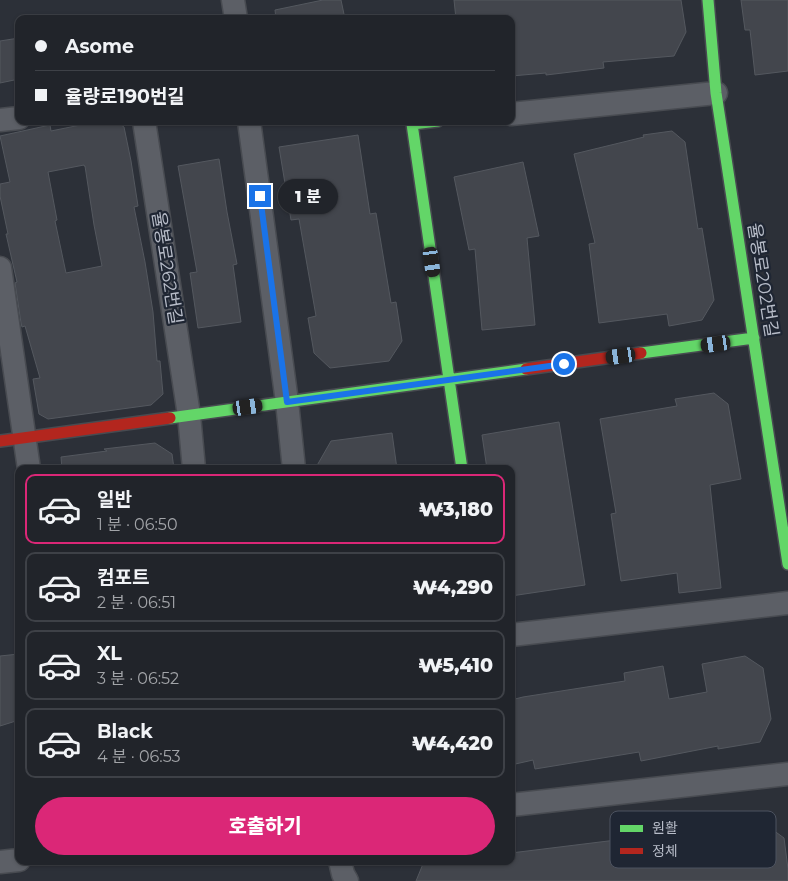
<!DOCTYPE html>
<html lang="ko">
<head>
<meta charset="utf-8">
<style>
  :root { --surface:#21242a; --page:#2d3036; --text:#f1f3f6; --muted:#a2a4a8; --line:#3e4147; --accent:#db2777 }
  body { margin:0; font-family:Montserrat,"Noto Sans KR",sans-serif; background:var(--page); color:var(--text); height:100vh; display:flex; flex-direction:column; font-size:19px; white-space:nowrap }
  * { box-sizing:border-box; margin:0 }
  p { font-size:16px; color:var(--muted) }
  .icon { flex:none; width:28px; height:28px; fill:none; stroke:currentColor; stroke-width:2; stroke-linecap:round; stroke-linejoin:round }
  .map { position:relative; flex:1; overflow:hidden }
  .side { position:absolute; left:15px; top:465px; width:500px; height:400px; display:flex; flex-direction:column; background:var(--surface); border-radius:10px; box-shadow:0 1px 4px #0004,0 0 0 1px var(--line) }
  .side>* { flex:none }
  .hud { position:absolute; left:15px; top:15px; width:500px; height:110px; border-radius:10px; box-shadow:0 1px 4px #0004,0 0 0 1px var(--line); display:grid; align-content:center; height:110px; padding:0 20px; background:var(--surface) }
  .end { position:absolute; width:22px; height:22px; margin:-11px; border:6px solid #1a73e8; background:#fff; box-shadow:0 0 0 2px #fff }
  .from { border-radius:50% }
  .bubble { position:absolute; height:35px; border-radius:18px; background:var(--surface); box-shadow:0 1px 4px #0004,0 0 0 1px var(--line); font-size:16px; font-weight:800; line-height:35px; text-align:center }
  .car { position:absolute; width:15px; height:30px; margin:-15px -8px; border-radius:6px; box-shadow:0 0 4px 1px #0007; background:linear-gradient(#222 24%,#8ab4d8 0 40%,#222 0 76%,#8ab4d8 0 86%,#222 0) }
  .hud b { display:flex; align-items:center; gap:18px; height:48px; font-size:19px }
  .hud b+b { border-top:1px solid var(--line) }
  .hud i { width:12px; height:12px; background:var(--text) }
  ul { padding:9px 0 0; list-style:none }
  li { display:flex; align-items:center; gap:15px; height:70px; margin:0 10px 8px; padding:0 10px; border:2px solid var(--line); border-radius:10px }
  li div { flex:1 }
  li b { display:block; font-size:19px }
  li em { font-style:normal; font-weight:800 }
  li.on { border-color:var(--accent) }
  li>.icon { width:45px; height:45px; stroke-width:1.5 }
  .primary-button { display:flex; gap:10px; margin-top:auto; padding:10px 20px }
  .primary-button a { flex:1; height:58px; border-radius:30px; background:var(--accent); color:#fff; font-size:20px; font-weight:800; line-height:58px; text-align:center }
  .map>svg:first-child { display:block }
</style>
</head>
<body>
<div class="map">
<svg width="788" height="881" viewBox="0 0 788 881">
  <rect width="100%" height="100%" fill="#2c3038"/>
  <path fill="#43464d" stroke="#54585f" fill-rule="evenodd" d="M323,0H341L345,19H276L275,10Z
    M454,0H681L686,32L674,56L603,62L604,68L546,75V73L511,76V19H456Z
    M741,0H788V71L755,75L750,30H745Z
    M19,38V79L0,83V41Z
    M100,121H115L124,127L131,161L138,206L134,207L145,262L153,312L157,361H160L163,394L151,405L48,419L39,414L33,379L40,378L25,326L22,327L21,323L15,283L17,282L6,234H8L0,196V184L10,182L0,136L50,125L51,131ZM84,165V166H85L94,225L102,266L66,273L55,221L57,220L48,172Z
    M672,131L685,142L698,229L702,228L714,300L702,320L669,326L667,314L599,323L589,244L595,243L574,154L644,137L643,135Z
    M358,135L370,214L376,213L391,303L396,302L402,341L389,361L330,368L314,353L308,318L316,316L299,219L291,220L279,147Z
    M219,159L227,212L237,264L233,265L241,322L198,328L190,273L197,272L178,166Z
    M523,162L539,236L527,238L535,325L482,330L475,249L469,250L454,177Z
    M714,393L728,404L741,479L710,485L721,588L679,593L677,573L621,581L611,514L616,513L600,419L677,406L675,399Z
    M559,422L585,585L511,596V469H487L482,435Z
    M392,433L397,469H315L331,441Z
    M155,443L172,454L174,469H62L61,457L107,451L104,449Z
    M19,654V720L0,726V656Z
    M745,656L763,668L771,719L760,742L718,749V746L641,761L639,752L535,769L533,760L511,765V700L523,697L625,681L624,673L663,666L669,699L707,692L702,664Z
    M762,822L784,838L788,869V881H416L423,864L442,861H511V853Z"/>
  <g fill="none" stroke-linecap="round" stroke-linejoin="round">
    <defs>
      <path id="street" d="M233,0L236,19
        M511,114L716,93
        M0,120L19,118
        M144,121L189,415L194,469
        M249,121L287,402L294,469
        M0,268L29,469
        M511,635L788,603
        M511,805L788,774
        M340,861L343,874L347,881
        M0,862L19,860"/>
      <path id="fast" d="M708,0L716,93L788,564
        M438,121L412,124L462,469
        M641,353L754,338
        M170,418L526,369"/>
      <path id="jam" d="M526,369L641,353
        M0,441L170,418"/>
    </defs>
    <use href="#street" stroke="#484b51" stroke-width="25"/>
    <use href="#fast" stroke="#484b51" stroke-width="14"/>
    <use href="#jam" stroke="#484b51" stroke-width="14"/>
    <use href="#street" stroke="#5c5f66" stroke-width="22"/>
    <use href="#fast" stroke="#63d668" stroke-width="11"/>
    <use href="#jam" stroke="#b3261e" stroke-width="11"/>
  </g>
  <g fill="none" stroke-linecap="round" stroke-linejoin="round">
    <path stroke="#1a73e8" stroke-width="6" d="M260,196L287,402L564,364"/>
  </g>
  <g text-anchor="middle" stroke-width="4.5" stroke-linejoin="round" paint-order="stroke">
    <g font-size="18" fill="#b7bcc8" stroke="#1f2633">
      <text transform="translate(167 268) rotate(81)" y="6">율봉로262번길</text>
      <text transform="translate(763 280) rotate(81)" y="6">율봉로202번길</text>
    </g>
  </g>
  <rect x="610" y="811" width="166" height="57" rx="8" fill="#1f2633" stroke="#4d5360" stroke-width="1"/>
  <rect x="620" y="825" width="23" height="7" fill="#63d668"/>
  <rect x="620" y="848" width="23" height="6" fill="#b3261e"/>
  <g font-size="14" fill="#b7bcc8">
    <text x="652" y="833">원활</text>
    <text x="652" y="856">정체</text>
  </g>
</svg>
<i class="end from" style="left:564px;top:364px"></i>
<i class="end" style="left:260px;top:196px"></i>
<div class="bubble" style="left:278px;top:179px;width:60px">1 분</div>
<i class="car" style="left:432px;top:262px;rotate:172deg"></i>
<i class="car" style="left:716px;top:344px;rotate:262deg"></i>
<i class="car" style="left:621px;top:356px;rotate:262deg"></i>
<i class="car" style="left:248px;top:407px;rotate:82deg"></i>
<div class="hud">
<b><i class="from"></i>Asome</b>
<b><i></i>율량로190번길</b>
</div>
<section class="side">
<ul>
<li class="on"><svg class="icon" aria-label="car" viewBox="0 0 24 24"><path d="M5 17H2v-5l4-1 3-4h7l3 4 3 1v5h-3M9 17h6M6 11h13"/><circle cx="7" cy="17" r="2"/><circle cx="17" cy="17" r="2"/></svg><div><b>일반</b><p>1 분 · 06:50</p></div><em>₩3,180</em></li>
<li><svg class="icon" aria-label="car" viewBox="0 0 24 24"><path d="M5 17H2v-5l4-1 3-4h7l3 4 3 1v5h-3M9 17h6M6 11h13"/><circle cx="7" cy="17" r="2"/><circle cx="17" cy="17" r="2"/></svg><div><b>컴포트</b><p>2 분 · 06:51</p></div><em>₩4,290</em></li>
<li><svg class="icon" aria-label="car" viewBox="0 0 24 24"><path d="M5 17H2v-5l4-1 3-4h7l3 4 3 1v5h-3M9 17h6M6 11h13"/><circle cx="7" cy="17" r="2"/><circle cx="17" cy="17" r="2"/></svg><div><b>XL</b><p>3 분 · 06:52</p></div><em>₩5,410</em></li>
<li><svg class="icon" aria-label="car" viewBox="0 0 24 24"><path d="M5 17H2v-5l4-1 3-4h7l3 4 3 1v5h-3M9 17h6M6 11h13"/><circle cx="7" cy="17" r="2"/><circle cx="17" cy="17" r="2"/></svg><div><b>Black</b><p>4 분 · 06:53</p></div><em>₩4,420</em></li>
</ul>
<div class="primary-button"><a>호출하기</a></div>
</section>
</div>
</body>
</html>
